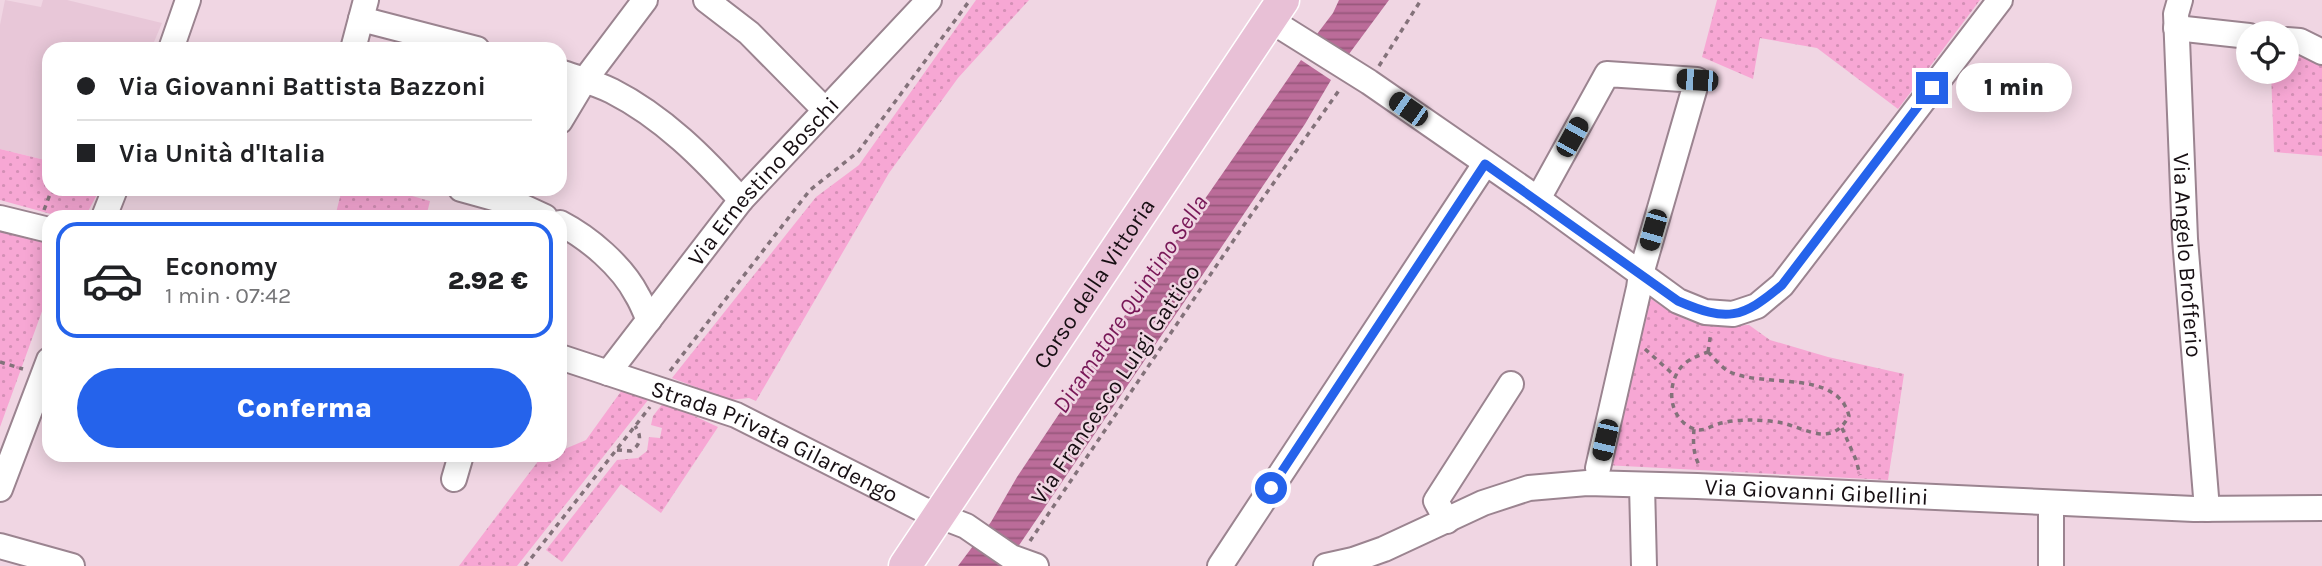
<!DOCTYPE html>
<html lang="it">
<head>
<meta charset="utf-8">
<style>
  :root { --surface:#fff; --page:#f2f2f2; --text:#202124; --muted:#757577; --line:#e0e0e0; --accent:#2563eb }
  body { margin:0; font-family:Karla,sans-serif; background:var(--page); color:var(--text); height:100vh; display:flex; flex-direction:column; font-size:26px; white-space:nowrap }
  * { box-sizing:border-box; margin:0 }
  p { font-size:23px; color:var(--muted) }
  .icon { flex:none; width:38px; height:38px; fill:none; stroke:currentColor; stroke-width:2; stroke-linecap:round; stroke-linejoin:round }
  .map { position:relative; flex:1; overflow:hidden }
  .sheet { position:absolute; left:42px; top:210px; width:525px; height:252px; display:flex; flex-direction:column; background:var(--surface); border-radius:21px; box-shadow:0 4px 18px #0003 }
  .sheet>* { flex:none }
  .banner { position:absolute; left:42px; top:42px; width:525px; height:154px; border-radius:21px; box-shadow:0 4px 18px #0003; display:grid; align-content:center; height:154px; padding:0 35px; background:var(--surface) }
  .fabs { position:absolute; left:2236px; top:21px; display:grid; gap:14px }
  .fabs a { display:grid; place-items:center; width:63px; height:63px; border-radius:50%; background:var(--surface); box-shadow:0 4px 18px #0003; font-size:35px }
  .end { position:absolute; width:32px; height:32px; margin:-16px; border:9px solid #2563eb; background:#fff; box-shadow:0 0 0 4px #fff }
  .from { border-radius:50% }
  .bubble { position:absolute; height:49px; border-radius:24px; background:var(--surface); box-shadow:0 4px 18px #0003; font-size:23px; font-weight:800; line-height:49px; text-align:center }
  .car { position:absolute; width:21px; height:42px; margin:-21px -10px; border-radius:9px; box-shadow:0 0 5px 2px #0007; background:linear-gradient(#222 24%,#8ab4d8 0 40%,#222 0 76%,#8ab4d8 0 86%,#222 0) }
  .banner b { display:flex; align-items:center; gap:24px; height:66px; font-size:26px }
  .banner b+b { border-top:2px solid var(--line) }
  .banner i { width:18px; height:18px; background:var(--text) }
  ul { padding:12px 0 0; list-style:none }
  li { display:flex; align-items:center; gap:21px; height:116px; margin:0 14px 10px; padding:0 21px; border:4px solid transparent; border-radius:21px }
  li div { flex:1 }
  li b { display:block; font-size:26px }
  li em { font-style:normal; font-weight:800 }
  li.selected { border-color:var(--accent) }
  li>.icon { width:63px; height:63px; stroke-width:1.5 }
  .cta { display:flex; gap:14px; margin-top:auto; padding:14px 35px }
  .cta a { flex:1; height:80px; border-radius:42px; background:var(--accent); color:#fff; font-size:28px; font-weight:800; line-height:80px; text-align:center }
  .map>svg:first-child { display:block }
</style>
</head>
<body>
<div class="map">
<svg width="2322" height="566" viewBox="0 0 2322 566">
  <defs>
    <pattern id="green-dots" width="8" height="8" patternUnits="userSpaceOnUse" patternTransform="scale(1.75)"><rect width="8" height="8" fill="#f7a7d4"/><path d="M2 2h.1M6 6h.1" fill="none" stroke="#d38fb5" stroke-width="1.8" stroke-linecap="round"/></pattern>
    <pattern id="water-rules" width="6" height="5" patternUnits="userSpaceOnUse" patternTransform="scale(1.75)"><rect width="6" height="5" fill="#bb6c99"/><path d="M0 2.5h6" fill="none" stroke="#97577b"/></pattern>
  </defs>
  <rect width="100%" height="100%" fill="#f0d6e3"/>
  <path fill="#e8c7d8" d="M5,0L41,7L43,0H67L162,23L151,49H49V161L0,149V25Z"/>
  <path fill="url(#green-dots)" d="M976,0H1029L958,78L889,173L756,401L749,398L729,400L672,378L816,197L859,165Z
    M1717,0H1980L1898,109L1817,48L1760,38L1753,79L1702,57Z
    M2298,53L2322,65V156L2274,152L2271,72H2287V60H2292Z
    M0,149L49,161V189H100L85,217H62L0,200Z
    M342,189H387L430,201L426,217H335Z
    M0,229L49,243V292L0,427Z
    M1645,294C1684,324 1701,328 1749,325L1770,340L1828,357L1904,374L1888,480L1604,465Z
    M622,390L648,400L517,566H459L539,460L551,455H560V451L586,440Z
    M664,402L718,427L661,513L621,484L562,562L546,550L617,460L638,458L647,451L649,437L660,438L662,428L651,425L653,416Z"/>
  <path fill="url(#water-rules)" d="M1339,0H1389L1349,54L1317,34L1333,13Z
    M1301,60L1331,80L1305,124L1005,566H958L991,522L1017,477L1135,300Z"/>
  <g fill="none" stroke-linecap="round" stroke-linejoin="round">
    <defs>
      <g id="minor">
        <path d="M706,0L749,33L825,110"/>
        <path id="s1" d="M2180,0L2176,14L2185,239L2207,509"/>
        <path d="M361,19L477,49"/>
        <path d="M1270,20L1369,82L1538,199L1678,301L1705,312L1733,314L1757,306L1782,285L2000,0"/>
        <path d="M2176,28L2249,36"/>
        <path d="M2287,40L2300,41L2322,52"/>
        <path d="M171,49L188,0"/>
        <path d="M353,49L366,0"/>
        <path d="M560,72C577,78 596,83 612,91C663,117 704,158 741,200"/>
        <path d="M560,121L584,81L645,0"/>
        <path d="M461,189L519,205L545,217"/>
        <path d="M1538,199L1607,74L1697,80L1641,274L1639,288L1598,468"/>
        <path d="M104,217L115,189"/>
        <path d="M0,218L49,230"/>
        <path d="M560,223C589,238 622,266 637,295C642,303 645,312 649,320"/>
        <path id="s2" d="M560,357L736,415L922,509L966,526L1011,557L1036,566"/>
        <path id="s3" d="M608,373L741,200L929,0"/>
        <path d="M454,479L461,455"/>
        <path d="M1642,485L1644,566"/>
        <path d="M0,489L49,360"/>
        <path d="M2051,503V566"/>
        <path d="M1447,521L1436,501L1511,384"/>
        <path d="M0,546L72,566"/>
        <path d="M1220,566L1485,164"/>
        <path id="s4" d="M1326,566L1353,560L1384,549L1483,503L1529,488L1587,483L1697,486L2194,509L2322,508"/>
      </g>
      <g id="major">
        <path id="s5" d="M905,566L1283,0"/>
      </g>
    </defs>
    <use href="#minor" stroke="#9b8490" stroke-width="28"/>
    <use href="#major" stroke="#fff" stroke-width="35"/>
    <path stroke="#83727a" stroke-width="3.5" stroke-dasharray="5 5" stroke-linecap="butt" d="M1379,66L1421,0
      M44,210L52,189
      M1645,349L1675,376
      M1708,352C1714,358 1721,367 1728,371C1763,389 1837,368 1849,416C1832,447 1809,430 1783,423C1773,421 1760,420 1750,420C1740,420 1728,421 1718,424C1709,427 1702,433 1692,428C1667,417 1666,381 1684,364C1691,358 1700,355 1708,352Z
      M1708,352L1711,332
      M0,362L23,369
      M670,371L810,190L858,152L970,0
      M1842,428L1856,460L1860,475
      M1694,429C1693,442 1693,453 1699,465
      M617,450L631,451C641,445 642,436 635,426
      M1030,541L1246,222L1340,89
      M525,566L650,407"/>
    <use href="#minor" stroke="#fff" stroke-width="24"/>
    <use href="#major" stroke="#e8c0d6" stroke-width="32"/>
  </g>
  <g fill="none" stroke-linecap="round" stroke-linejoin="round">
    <path stroke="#2563eb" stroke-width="9" d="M1271,488L1485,164L1678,301C1727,322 1742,319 1782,285L1932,88"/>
  </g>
  <g text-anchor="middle" stroke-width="5" stroke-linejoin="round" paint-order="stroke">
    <g font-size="23" fill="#160e12" stroke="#f0d6e3">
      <text dy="8" stroke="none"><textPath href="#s3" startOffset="247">Via Ernestino Boschi</textPath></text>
      <text dy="8" stroke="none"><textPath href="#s1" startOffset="256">Via Angelo Brofferio</textPath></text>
      <text dy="8" stroke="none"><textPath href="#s5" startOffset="340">Corso della Vittoria</textPath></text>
      <text transform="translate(1115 384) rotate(-56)" y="8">Via Francesco Luigi Gattico</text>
      <text dy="8" stroke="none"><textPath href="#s2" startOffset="231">Strada Privata Gilardengo</textPath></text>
      <text dy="8" stroke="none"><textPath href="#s4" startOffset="506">Via Giovanni Gibellini</textPath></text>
    </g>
    <g font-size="24" font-style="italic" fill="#781757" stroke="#f0d6e3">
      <text transform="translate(1130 304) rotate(-56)" y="8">Diramatore Quintino Sella</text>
    </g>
  </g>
</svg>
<div class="fabs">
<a><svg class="icon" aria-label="locate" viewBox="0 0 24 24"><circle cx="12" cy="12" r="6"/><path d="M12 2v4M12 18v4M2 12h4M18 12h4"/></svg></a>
</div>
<i class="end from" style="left:1271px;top:488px"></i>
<i class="end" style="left:1932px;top:88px"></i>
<div class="bubble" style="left:1956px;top:63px;width:116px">1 min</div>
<i class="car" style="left:1697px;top:80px;rotate:274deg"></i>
<i class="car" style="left:1408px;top:109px;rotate:305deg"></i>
<i class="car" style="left:1572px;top:137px;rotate:29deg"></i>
<i class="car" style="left:1653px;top:230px;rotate:196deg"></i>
<i class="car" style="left:1605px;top:440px;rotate:193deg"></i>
<div class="banner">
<b><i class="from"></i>Via Giovanni Battista Bazzoni</b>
<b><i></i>Via Unità d'Italia</b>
</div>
<section class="sheet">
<ul>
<li class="selected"><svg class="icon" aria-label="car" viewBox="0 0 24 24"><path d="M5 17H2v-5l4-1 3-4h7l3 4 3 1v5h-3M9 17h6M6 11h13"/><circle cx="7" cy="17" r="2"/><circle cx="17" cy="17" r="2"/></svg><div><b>Economy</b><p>1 min · 07:42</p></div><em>2.92 €</em></li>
</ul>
<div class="cta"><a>Conferma</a></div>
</section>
</div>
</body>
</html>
